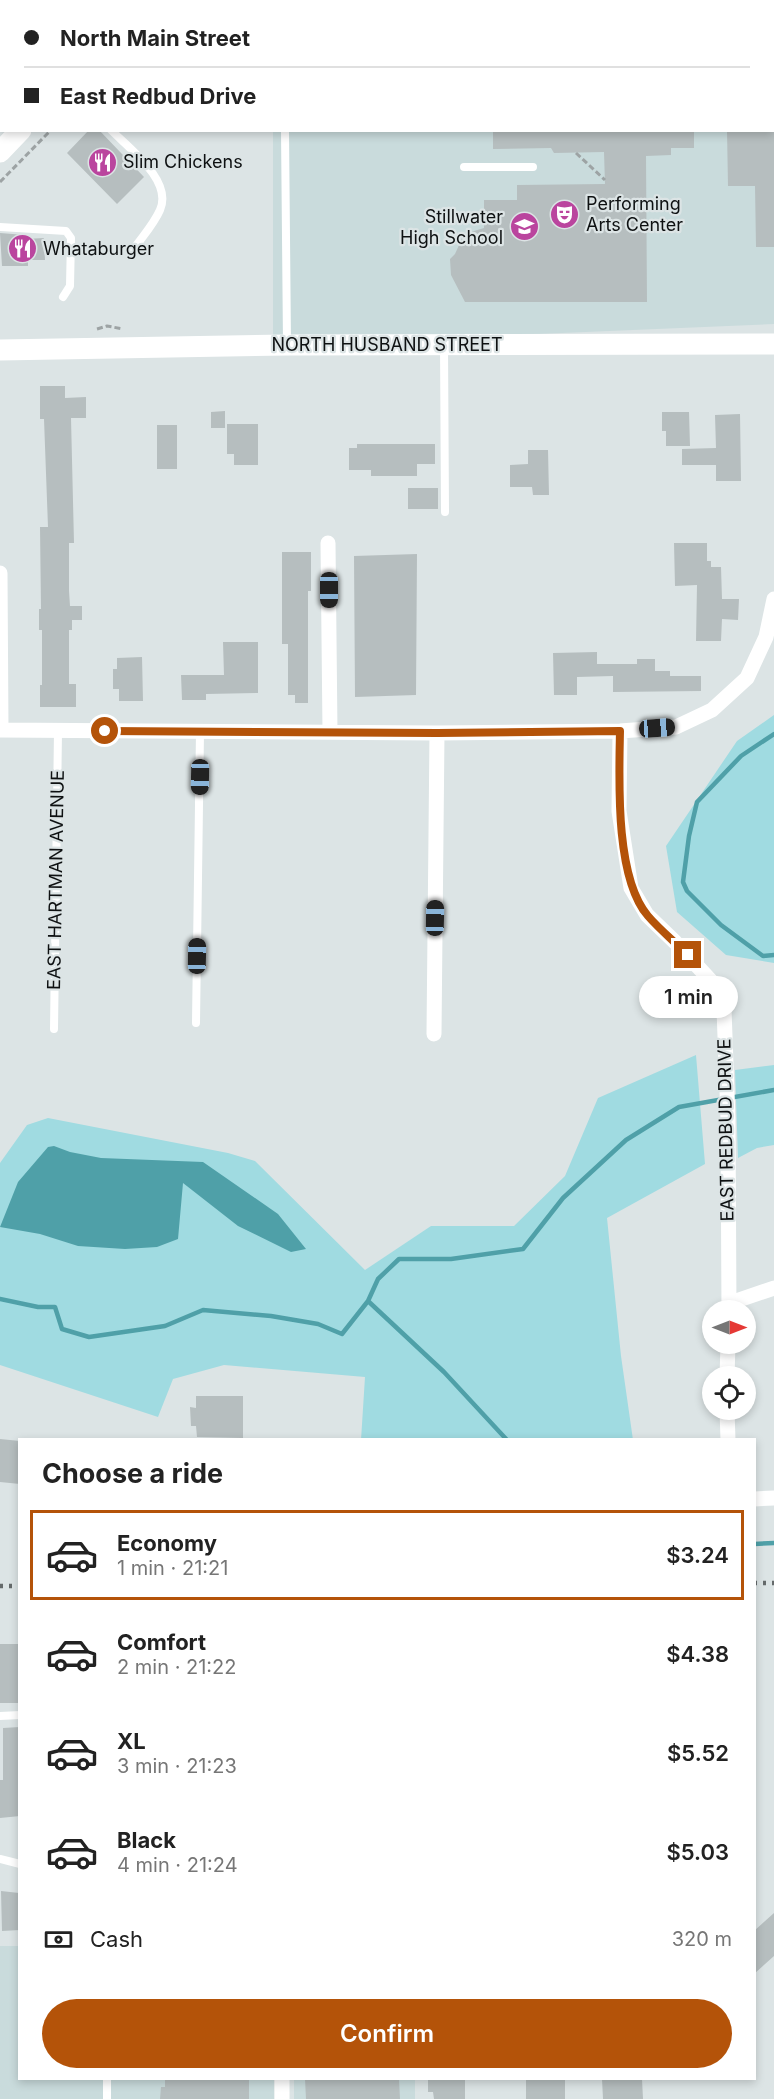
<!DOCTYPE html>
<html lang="en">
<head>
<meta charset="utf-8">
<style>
  :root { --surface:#fff; --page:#f2f2f2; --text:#222; --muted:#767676; --line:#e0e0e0; --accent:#b45309 }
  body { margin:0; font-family:Inter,sans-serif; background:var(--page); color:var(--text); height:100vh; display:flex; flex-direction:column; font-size:22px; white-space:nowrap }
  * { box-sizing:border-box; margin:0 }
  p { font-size:20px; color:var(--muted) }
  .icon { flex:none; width:33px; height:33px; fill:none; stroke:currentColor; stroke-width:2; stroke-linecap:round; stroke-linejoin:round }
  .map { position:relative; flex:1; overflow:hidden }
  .panel { position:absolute; left:18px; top:1438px; width:738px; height:642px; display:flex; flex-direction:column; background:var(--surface); border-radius:0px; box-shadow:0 3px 9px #0003 }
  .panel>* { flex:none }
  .top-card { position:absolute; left:0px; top:0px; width:774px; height:132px; box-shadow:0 3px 9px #0003; display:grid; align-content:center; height:132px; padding:0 24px; background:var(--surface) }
  .needle { width:39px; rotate:90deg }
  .tools { position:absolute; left:702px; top:1300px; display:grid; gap:12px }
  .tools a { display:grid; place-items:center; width:54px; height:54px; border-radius:50%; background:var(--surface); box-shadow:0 3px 9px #0003; font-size:30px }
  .end { position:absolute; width:27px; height:27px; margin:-14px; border:8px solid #b45309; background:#fff; box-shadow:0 0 0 3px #fff }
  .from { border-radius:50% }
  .bubble { position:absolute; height:42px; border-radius:21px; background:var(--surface); box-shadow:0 3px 9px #0003; font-size:20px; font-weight:600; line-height:42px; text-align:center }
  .car { position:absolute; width:18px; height:36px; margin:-18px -9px; border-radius:8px; box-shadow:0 0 4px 2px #0007; background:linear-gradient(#222 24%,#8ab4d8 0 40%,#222 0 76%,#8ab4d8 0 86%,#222 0) }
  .top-card b { display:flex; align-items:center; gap:21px; height:57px; font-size:22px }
  .top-card b+b { border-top:2px solid var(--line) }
  .top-card i { width:15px; height:15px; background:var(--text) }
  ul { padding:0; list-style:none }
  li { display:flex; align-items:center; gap:18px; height:90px; margin:0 12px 9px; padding:0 12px; border:3px solid transparent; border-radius:0px }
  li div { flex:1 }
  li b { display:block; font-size:22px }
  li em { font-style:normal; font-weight:600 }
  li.on { border-color:var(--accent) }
  li>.icon { width:54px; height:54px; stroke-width:1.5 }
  h2 { padding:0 24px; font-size:27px; line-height:72px }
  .pay { display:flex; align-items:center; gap:15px; height:66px; padding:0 24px; font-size:22px }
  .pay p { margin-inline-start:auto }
  .cta { display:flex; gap:12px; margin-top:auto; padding:12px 24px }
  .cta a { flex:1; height:69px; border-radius:36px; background:var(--accent); color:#fff; font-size:24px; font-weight:600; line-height:69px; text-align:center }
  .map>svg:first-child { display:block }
</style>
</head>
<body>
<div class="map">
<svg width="774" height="2099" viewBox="0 0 774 2099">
  <rect width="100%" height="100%" fill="#dce4e5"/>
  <path fill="#c9dbdc" d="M273,0H774V324L273,345V131L772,130V2Z
    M0,1946H19L20,2079H274V2099H0Z
    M294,2079H415V2099H294Z"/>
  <path fill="#a0dbe1" d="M774,715V963L726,955L677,912L666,846L737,741Z
    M696,1055L705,1164L607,1218L621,1356L633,1440H361L365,1377L224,1365L173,1379L158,1417L0,1365V1163L27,1125L48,1118L228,1153L255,1161L365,1270L431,1226H514L565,1176L598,1098Z
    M774,1065V1145L757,1148L738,1158L735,1070Z"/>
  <path fill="#4fa0a8" d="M54,1146L70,1152L101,1158L203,1162L278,1214L306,1249L291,1252L238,1226L183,1183L178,1239L157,1247L125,1249L78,1246L40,1234L0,1227L18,1182L48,1147Z"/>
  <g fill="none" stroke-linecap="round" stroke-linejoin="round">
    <path stroke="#4fa0a8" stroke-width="4.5" d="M774,734L741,756L697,802L689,836L683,882L687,891L721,925L763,956L774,955
      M0,1299L38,1307H55L62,1329L89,1337L165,1326L203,1310L271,1316L318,1324L342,1334L368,1301L378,1279L399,1259H451L523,1249L563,1198L626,1140L679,1107L774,1090
      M368,1301L444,1372L507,1440
      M754,1544L774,1543"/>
  </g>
  <path fill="#b6bebf" d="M89,130H99L144,177L117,204L67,153Z
    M493,130H694V148H671V155L646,156L647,302H465L451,275L450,259L455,254L464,234L484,228V200H517V185L605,184L604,152L554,153L551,148L493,149Z
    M727,130H774V247H756L755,186H728Z
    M0,233L25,235V239L44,238L45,260H28V266H2Z
    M40,386H65V398L86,397V418H71L74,543H69V591L70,606H82V620H72V630H69V684H76V707H40V685H42V630H39V609H41L40,527H48L44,419H40Z
    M225,411V428H211V412Z
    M662,412H689L690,446H666V431H662Z
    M740,414L741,481H716V465H682V449L716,448L715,415Z
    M227,424H258V465H234V454H227Z
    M157,425H177V469H157Z
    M357,444H435V464H417V476H371V470H349V448H357Z
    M528,450H548L549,495H533L532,487H510V465L528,464Z
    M408,488H438V509H408Z
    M674,543H707V561H711V567H721L722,599H739L738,620L722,619L721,641H696L697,585L675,586Z
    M282,552H311V591H308V703H295V695H288V644H282Z
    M417,554L416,695L355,697L354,556Z
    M223,642H258V693L206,694V700H182L181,675H224Z
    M597,652V664H637V659H655V671H670V676H701V691L613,692V676L577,677V695H554L553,653Z
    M142,657L143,701H119V689H113V669H117V658Z
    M196,1396H243V1438L197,1437L196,1426H191L190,1407L196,1408Z
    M0,1439L20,1441V1484L0,1482Z
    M0,1644H20V1703H0Z
    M20,1727V1816L0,1818V1780H3V1728Z
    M1,1891L19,1893L20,1930L2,1931Z
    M774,1913V1956L754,1974V1931Z
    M165,2079H249V2099H160L161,2087H165Z
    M305,2079H399L400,2099H306Z
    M428,2079H465V2099H434L433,2092H428Z
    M526,2079H565V2099H526Z
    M602,2079H642L643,2099H603Z"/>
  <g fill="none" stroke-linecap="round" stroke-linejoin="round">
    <path stroke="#9da3a4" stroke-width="3" stroke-dasharray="6 3" stroke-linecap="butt" d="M197,2L198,0
      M576,153L605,180
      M0,182L51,130
      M97,329L107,326L123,329"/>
    <path stroke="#fff" stroke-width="8" d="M109,0L110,2
      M284,0V2
      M0,17L2,20
      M111,130C130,149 173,181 160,210C154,224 142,237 133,250
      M285,130L287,344
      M464,167H533
      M0,227L66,231L71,238L70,286L63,297
      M444,346L445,512
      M196,1023L200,732
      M54,1029L58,731
      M0,1716L20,1715
      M0,1859L20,1864
      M107,2099V2079"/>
    <path stroke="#fff" stroke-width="15" d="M328,543L330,732
      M0,573L1,730
      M0,730L437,733L620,731L676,727L712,710L747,678L766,637L774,599
      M620,731L619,811L631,888L647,915L675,942L712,982L724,1009L728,1119L729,1311
      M434,1034L437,733
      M730,1303L774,1288
      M727,1377L728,1344
      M727,1410L728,1440
      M754,1499L774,1498
      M282,2079V2099"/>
    <path stroke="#fff" stroke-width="21" d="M151,2L152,0
      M0,152L21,130
      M0,350L287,345L774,344"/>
    <path stroke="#656a6b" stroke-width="4.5" stroke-dasharray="3 6" stroke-linecap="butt" d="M754,1583H774
      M0,1586H20"/>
  </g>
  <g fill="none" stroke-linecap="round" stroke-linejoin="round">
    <path stroke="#b45309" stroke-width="8" d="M105,731L437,733L620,731C619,780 615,878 648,916C660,930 675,942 688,955"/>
  </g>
  <defs>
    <symbol id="restaurant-disc" viewBox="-11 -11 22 22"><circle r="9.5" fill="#ba459e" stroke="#dce4e5"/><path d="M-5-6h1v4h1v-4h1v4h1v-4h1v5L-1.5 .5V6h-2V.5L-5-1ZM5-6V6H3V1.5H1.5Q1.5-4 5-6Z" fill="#fff"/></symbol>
    <symbol id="theatre-disc" viewBox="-11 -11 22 22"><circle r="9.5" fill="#ba459e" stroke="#dce4e5"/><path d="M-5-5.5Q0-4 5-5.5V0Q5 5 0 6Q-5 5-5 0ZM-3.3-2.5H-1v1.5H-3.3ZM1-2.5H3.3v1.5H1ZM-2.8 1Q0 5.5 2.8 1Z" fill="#fff"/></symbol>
    <symbol id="school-disc" viewBox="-11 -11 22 22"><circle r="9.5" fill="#ba459e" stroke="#dce4e5"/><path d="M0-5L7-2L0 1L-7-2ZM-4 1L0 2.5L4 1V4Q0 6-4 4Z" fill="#fff"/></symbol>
  </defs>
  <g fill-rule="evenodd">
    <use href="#restaurant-disc" x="86" y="146" width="33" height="33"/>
    <use href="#theatre-disc" x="548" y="198" width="33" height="33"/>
    <use href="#school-disc" x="508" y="210" width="33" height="33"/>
    <use href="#restaurant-disc" x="6" y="232" width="33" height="33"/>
  </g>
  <g text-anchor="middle" stroke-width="4.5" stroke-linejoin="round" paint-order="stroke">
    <g font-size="18" fill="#0e1112" stroke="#dce4e5" text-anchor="start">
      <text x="123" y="168">Slim Chickens</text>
      <text x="586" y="210">Performing<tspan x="586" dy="21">Arts Center</tspan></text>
      <text x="503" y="223" text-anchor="end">Stillwater<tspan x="503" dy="21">High School</tspan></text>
      <text x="43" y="255">Whataburger</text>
    </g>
    <g font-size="18" fill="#0e1112" stroke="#dce4e5">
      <text x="387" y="351">NORTH HUSBAND STREET</text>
      <text transform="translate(56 880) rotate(-89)" y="6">EAST HARTMAN AVENUE</text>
      <text transform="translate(726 1130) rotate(-91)" y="6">EAST REDBUD DRIVE</text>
    </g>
  </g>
</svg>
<div class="tools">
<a><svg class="needle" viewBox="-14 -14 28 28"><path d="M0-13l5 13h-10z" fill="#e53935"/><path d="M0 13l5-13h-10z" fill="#767676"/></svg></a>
<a><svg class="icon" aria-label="locate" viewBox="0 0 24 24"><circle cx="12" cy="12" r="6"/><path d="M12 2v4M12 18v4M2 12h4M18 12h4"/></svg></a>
</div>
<i class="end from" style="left:105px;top:731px"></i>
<i class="end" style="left:688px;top:955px"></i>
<div class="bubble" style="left:639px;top:976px;width:99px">1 min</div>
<i class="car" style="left:329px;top:590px;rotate:180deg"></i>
<i class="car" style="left:657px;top:728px;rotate:86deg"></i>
<i class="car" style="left:200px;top:777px;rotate:181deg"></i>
<i class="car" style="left:435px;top:918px;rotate:1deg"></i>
<i class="car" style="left:197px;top:956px;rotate:1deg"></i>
<div class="top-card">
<b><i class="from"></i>North Main Street</b>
<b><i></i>East Redbud Drive</b>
</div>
<section class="panel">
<h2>Choose a ride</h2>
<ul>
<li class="on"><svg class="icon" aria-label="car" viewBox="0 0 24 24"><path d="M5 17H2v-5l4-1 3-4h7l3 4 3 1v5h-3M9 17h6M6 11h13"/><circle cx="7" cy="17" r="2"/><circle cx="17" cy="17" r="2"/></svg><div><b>Economy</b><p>1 min · 21:21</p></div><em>$3.24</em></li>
<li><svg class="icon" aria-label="car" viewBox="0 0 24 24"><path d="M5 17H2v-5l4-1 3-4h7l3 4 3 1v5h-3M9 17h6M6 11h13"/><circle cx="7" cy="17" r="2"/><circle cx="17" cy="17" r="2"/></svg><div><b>Comfort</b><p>2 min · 21:22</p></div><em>$4.38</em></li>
<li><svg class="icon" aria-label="car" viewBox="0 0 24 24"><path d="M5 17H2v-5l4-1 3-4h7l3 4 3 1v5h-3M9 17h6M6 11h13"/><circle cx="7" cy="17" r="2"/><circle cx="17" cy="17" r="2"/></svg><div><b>XL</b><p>3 min · 21:23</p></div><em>$5.52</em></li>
<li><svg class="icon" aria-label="car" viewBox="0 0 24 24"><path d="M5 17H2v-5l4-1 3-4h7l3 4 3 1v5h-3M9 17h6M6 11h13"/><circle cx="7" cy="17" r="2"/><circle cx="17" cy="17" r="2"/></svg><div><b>Black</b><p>4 min · 21:24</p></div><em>$5.03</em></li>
</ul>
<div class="pay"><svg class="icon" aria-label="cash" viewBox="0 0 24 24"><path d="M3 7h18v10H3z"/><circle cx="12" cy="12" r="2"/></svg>Cash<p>320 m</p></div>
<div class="cta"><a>Confirm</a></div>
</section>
</div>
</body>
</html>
